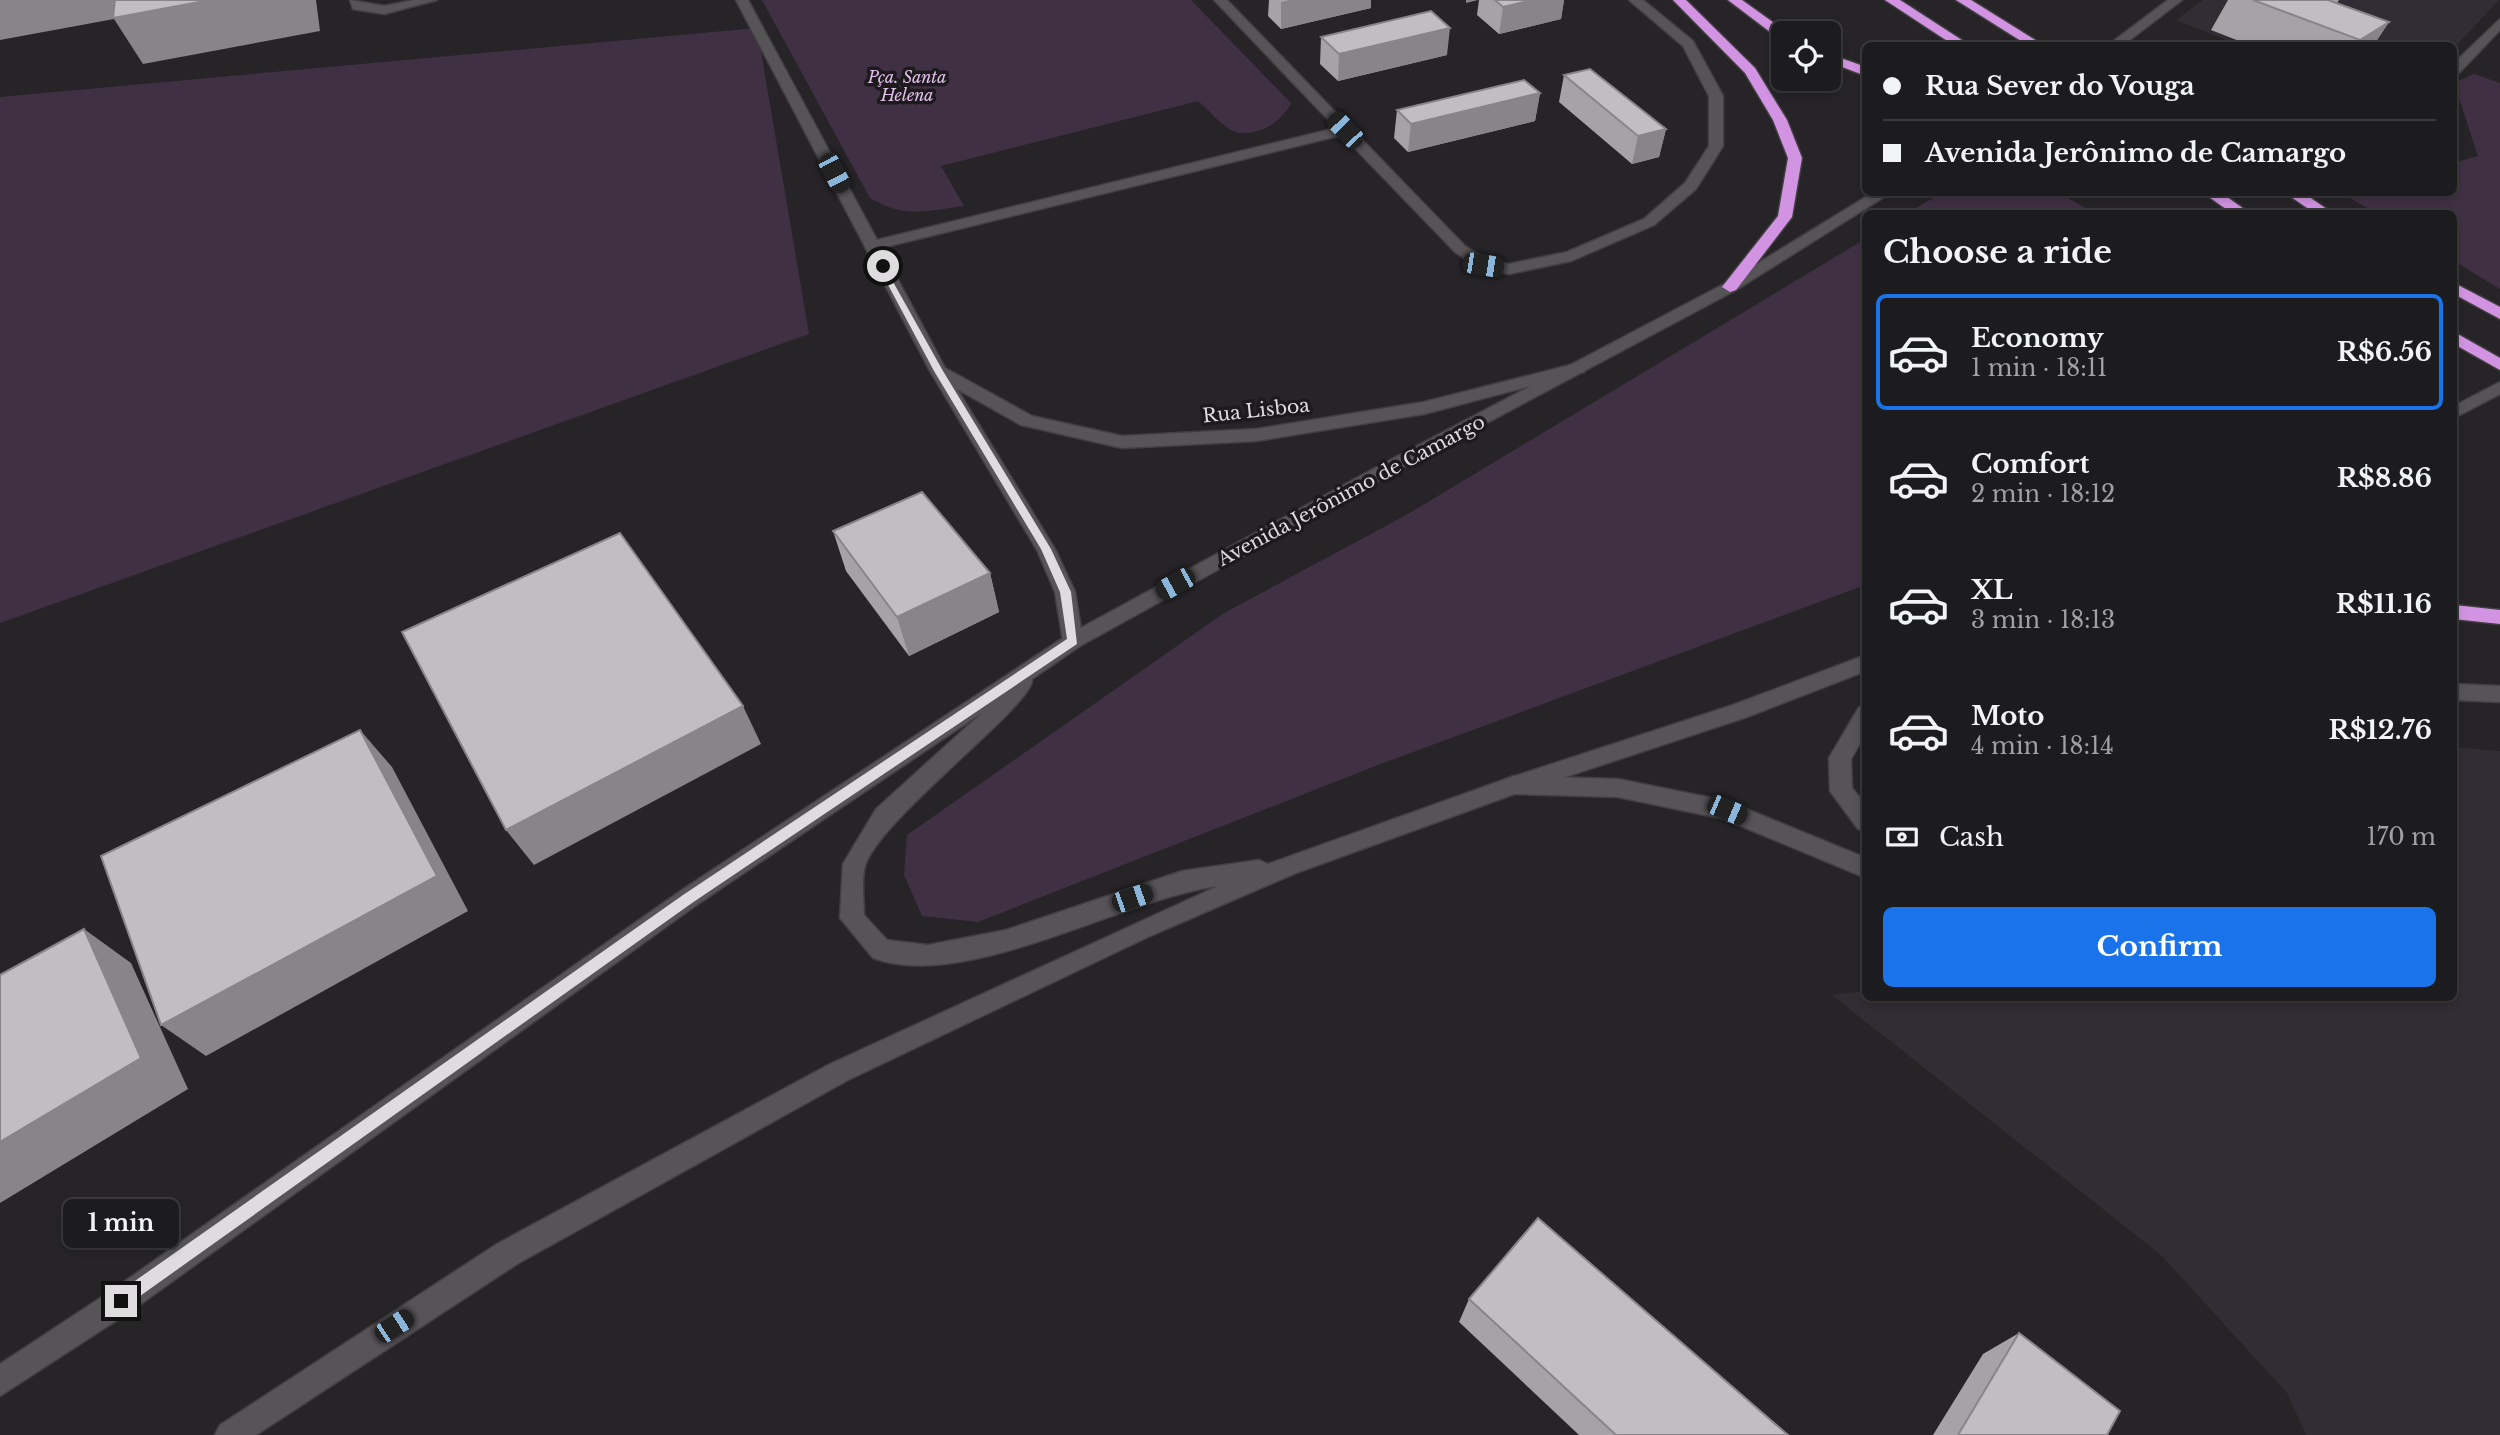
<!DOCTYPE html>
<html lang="en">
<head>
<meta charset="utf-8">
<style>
  :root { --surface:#1c1b1d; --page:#252426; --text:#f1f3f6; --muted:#a0a1a4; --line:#3a393b; --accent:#1a73e8 }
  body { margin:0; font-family:"Libre Baskerville",serif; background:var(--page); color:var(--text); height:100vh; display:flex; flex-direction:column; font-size:26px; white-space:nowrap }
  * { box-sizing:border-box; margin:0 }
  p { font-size:23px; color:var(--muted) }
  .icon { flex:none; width:38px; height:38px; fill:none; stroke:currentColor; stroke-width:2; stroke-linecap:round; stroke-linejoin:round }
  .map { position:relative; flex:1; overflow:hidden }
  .panel { position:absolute; left:1862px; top:210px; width:595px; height:791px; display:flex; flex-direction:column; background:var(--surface); border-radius:10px; box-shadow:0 4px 10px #0003,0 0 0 2px var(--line) }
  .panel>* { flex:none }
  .guide { position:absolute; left:1862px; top:42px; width:595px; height:154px; border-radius:10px; box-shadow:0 4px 10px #0003,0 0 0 2px var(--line); display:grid; align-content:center; height:154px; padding:0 21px; background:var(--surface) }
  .fabs { position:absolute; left:1771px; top:21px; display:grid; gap:14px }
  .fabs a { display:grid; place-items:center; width:70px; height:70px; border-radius:10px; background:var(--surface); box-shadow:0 4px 10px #0003,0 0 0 2px var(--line); font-size:35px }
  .end { position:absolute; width:32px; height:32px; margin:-16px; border:9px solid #dedcde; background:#111; box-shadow:0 0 0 4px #111 }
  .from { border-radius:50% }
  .bubble { position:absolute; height:49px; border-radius:10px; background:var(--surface); box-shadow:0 4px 10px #0003,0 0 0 2px var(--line); font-size:23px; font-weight:700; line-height:49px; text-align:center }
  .car { position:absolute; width:21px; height:42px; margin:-21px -10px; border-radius:9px; box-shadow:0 0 5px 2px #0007; background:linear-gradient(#222 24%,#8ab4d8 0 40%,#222 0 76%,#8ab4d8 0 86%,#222 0) }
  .guide b { display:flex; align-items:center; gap:24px; height:66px; font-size:26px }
  .guide b+b { border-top:2px solid var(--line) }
  .guide i { width:18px; height:18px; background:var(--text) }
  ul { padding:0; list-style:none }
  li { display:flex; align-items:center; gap:21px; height:116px; margin:0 14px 10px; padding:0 7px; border:4px solid transparent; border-radius:10px }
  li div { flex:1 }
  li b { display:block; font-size:26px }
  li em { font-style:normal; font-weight:700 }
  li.selected { border-color:var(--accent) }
  li>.icon { width:63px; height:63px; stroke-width:1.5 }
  h2 { padding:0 21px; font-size:32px; line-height:84px }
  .pay { display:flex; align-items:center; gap:18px; height:77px; padding:0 21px; font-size:26px }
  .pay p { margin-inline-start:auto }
  .button { display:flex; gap:14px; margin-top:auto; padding:14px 21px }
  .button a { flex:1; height:80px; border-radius:10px; background:var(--accent); color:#fff; font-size:28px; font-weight:700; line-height:80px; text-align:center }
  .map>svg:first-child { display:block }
</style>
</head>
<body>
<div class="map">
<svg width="2500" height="1435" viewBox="0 0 2500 1435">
  <rect width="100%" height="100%" fill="#262427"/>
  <path fill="#322d34" d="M2203,0H2499L2454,48V46L2239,45L2176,20Z
    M2454,747L2500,751V1435H2306L2287,1393L2161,1255L1832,995L1865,991L1866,998H2454Z"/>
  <path fill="#403044" d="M762,0H1191L1291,103C1283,121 1257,138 1236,132C1223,128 1209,110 1198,101L941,166L964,206C924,211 906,219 870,198Z
    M757,28L809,334L0,623V97Z
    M2474,74L2500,83V289L2454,261V214L2376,213L2341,193L2454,192V163L2478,156L2454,83Z
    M1943,192L2059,193L2094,213H1908Z
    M1865,239V585L1378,765L978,922L922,916L904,875L907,835L1224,613L1408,514Z"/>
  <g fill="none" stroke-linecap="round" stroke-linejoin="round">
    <defs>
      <path id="lane" d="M350,0L384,6L414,0H437L384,14L353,9Z"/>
      <path id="street" d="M736,0H748L877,240L1336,128L1214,0H1227L1465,246L1488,261L1509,264L1567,252L1644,219L1685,183L1709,146V96L1683,46L1629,0H1643L1693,41L1723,96V146L1696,189L1654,225L1571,261L1509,274L1478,268L1455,252L1342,135L881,248L945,368L1032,416L1122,436L1256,429L1424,402L1578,363L1586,368L1584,372L1424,414L1256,441L1122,448L1021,425L957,389L1055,549L1075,592L1083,641L1080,646H1066L1063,641L1055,592L1037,550L930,371Z
        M2500,19V30L2459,73L2454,74V63Z
        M2454,684L2500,686V702L2454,700Z
        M1866,705V733L1851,759L1852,788L1866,805V831L1858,829L1830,791L1829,758L1859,707Z
        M1514,776L1618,779L1727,801L1866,858V878L1724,819L1618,797L1514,794L1506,791L1503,785L1506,779Z"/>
      <path id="secondary" d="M2168,0H2182L2122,46H2107Z
        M1874,192H1892L1736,290L1389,475L1080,646L1032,679C1038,701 879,819 865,866C861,880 864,900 864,915L887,940L928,945L1006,930L1182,871L1259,860L1268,864L1506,779L1733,705L1866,655V671L1747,717L1520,792L1296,873L1150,936L848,1080L517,1264L256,1435H215L220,1425L497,1244L830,1064L1218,886C1119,900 966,992 873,958L840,918L843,864L876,809L983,712L695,906L131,1311L0,1396V1364L111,1291L679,892L1066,636L1377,467L1724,284Z
        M2500,382V394L2454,418V406Z"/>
      <path id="highway" d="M1673,0H1686L1755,68L1787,120L1802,158L1792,217L1736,290L1730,292L1722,287L1778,216L1788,158L1773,120L1745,73Z
        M1728,0H1742L1788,33H1783V39L1778,38Z
        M1885,0H1900L1971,46H1955Z
        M1956,0H1971L2045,46H2029Z
        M1829,54L1866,67V76L1829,62Z
        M2202,192H2220L2251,214H2233Z
        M2284,192H2302L2334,214H2316Z
        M2454,283L2500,307V319L2454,294Z
        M2454,332L2500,358V370L2454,344Z
        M2454,605L2500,610V624L2454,619Z"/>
    </defs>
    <use href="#lane" stroke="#413f41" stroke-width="3"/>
    <use href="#street" stroke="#413f41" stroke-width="3"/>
    <use href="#secondary" stroke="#413f41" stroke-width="3"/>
    <use href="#highway" stroke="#413f41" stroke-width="3"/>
    <use href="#lane" fill="#575458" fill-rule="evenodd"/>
    <use href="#street" fill="#575458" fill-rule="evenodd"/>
    <use href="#secondary" fill="#575458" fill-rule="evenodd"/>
    <use href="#highway" fill="#d293e2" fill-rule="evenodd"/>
  </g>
  <path fill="#a6a3a7" d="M1269,0H1371V8L1281,29L1268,16Z
    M1479,0H1564L1561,19L1499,34L1477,15Z
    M2228,0H2339L2337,3L2389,22L2373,46H2252L2211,30Z
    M1321,37L1447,55L1338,81L1320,64Z
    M1564,75L1666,129L1659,157L1632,164L1559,102Z
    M1540,93L1535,121L1408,152L1394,138L1397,110Z
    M833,531L990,573L999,612L909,656L846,571Z
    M1469,1299L1788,1435H1579L1459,1322Z
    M2019,1333L2107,1435H1933L1983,1354Z"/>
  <path fill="#878588" d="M0,0H316L320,31L143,64L114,19L0,40Z
    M1290,0H1371V8L1281,29V2Z
    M1466,0H1478L1466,3Z
    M1532,0H1564L1561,19L1499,34L1503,7Z
    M2389,22L2373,46H2356L2360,40Z
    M1450,28L1447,55L1338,81L1339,54Z
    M1540,93L1535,121L1408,152L1411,124Z
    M1666,129L1659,157L1632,164L1638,136Z
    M990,573L999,612L909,656L897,617Z
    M743,706L761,744L534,865L506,830Z
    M360,730L392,767L468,911L206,1056L161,1025Z
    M84,929L131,963L188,1089L0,1203V1142Z"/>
  <path fill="#c1bec2" stroke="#878588" stroke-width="2" d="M115,0H210L113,18Z
    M1495,0H1532L1503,7Z
    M2253,0H2328L2389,22L2360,40Z
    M1431,11L1450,28L1339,54L1321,37Z
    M1590,69L1666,129L1638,136L1564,75Z
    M1524,80L1540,93L1411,124L1397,110Z
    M922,492L990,573L897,617L833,531Z
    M620,533L743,706L506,830L402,632Z
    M360,730L437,876L161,1025L101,856Z
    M84,929L141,1058L0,1142V975Z
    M1538,1218L1788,1435H1616L1469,1299Z
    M2019,1333L2120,1411L2107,1435H1958Z"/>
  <path fill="#dedcde" d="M883,264L943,371L1051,549L1071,592L1077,644L692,903L126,1306H115V1295L683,895L1067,639L1060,592L1041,549L934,371L878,266Z"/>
  <g text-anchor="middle" stroke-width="7" stroke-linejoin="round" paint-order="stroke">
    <g font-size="16" font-style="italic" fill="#e3c0ec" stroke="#1d1a1d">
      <text x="907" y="83">Pça. Santa<tspan x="907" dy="18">Helena</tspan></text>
    </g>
    <g font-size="19" fill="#dedcde" stroke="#1d1a1d">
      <text transform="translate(1256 410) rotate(-6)" y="7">Rua Lisboa</text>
      <text transform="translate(1351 490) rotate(-28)" y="7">Avenida Jerônimo de Camargo</text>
    </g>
  </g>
</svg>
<div class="fabs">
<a><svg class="icon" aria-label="locate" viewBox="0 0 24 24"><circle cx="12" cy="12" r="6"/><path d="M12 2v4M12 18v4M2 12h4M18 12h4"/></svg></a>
</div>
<i class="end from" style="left:883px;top:266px"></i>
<i class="end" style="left:121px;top:1301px"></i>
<div class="bubble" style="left:63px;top:1199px;width:116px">1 min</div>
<i class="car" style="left:1345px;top:130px;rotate:316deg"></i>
<i class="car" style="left:834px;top:173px;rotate:152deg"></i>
<i class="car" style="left:1483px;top:265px;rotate:99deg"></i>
<i class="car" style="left:1175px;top:584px;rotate:241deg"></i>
<i class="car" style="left:1727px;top:810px;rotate:113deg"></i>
<i class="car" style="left:1132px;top:898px;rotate:71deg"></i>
<i class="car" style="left:394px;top:1326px;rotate:57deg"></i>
<div class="guide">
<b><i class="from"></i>Rua Sever do Vouga</b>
<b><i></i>Avenida Jerônimo de Camargo</b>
</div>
<section class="panel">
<h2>Choose a ride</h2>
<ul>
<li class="selected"><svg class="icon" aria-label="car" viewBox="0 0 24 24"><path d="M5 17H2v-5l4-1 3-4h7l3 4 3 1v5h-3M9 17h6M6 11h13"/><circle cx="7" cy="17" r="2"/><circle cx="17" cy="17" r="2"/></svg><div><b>Economy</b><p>1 min · 18:11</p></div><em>R$6.56</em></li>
<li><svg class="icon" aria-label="car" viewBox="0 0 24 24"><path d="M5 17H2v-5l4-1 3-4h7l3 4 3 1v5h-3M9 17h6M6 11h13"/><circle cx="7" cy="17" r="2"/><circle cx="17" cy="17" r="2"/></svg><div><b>Comfort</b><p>2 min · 18:12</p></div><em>R$8.86</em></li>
<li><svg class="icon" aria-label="car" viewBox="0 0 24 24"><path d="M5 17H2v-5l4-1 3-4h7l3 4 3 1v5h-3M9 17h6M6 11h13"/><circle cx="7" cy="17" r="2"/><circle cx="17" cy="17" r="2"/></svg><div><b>XL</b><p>3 min · 18:13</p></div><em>R$11.16</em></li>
<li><svg class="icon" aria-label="car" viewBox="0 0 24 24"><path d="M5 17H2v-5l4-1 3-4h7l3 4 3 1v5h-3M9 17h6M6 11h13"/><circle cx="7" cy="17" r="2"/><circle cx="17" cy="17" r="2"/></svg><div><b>Moto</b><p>4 min · 18:14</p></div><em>R$12.76</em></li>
</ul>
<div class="pay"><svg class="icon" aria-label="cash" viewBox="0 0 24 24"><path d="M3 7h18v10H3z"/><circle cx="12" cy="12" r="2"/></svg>Cash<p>170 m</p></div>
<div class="button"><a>Confirm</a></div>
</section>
</div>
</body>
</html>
